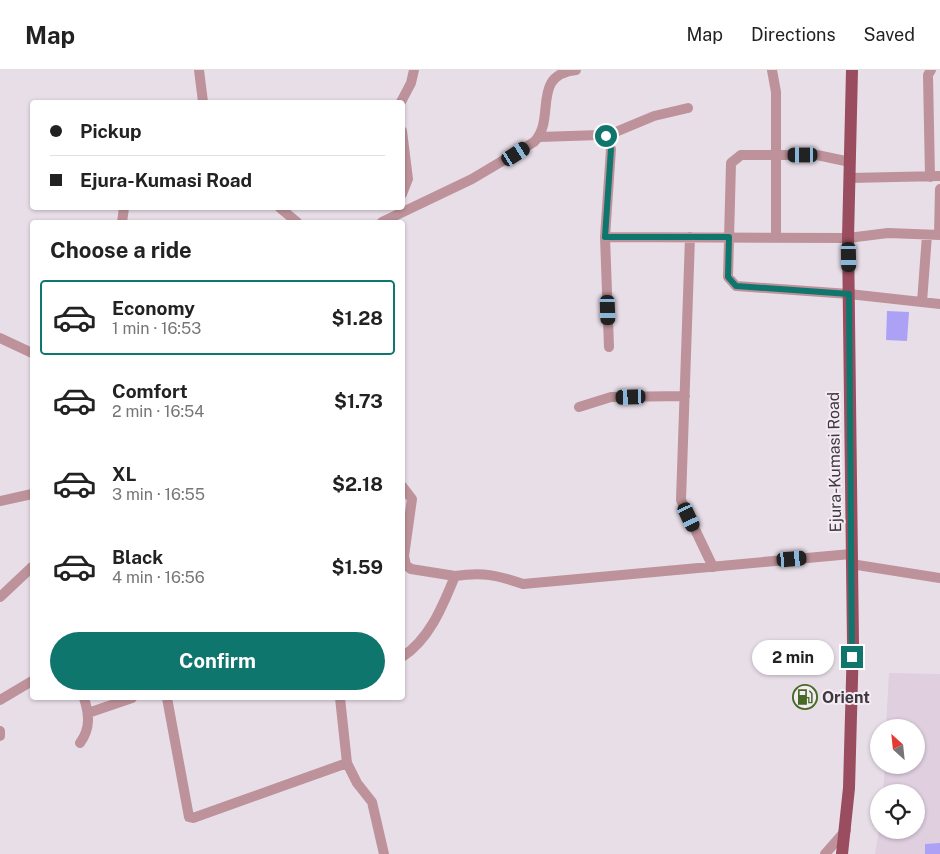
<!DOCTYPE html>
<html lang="en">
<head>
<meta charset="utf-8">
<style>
  :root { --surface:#fff; --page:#f6f6f6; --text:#222; --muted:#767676; --line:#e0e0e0; --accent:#0f766e }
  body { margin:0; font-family:"Public Sans",sans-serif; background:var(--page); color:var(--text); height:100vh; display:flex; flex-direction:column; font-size:19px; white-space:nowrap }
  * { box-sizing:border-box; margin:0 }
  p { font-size:16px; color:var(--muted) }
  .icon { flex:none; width:28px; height:28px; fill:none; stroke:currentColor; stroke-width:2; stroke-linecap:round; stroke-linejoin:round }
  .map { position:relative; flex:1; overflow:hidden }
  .details { position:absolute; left:30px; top:150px; width:375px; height:480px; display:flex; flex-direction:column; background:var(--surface); border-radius:5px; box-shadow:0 1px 4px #0004 }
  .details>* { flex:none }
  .banner { position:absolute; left:30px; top:30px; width:375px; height:110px; border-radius:5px; box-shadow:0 1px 4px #0004; display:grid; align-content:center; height:110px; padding:0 20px; background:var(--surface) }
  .needle { width:32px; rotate:333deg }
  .buttons { position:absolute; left:870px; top:649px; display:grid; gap:10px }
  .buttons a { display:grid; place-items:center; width:55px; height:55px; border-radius:50%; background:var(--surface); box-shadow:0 1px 4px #0004; font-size:25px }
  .end { position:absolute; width:22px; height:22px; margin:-11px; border:6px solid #0f766e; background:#fff; box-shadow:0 0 0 2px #fff }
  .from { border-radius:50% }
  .bubble { position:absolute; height:35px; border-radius:18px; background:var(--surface); box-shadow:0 1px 4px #0004; font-size:16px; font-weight:700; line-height:35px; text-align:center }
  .car { position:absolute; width:15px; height:30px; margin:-15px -8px; border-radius:6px; box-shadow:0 0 4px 1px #0007; background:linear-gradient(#222 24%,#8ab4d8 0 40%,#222 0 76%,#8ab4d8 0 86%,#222 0) }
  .banner b { display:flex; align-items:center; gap:18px; height:48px; font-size:19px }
  .banner b+b { border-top:1px solid var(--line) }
  .banner i { width:12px; height:12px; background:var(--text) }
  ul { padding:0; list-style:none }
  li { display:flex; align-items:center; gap:15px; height:75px; margin:0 10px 8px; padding:0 10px; border:2px solid transparent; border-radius:5px }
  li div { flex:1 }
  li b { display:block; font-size:19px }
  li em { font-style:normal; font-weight:700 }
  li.on { border-color:var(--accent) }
  li>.icon { width:45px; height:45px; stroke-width:1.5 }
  h2 { padding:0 20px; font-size:22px; line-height:60px }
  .primary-button { display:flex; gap:10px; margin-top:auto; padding:10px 20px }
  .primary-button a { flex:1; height:58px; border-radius:30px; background:var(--accent); color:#fff; font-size:20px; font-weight:700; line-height:58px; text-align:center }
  header { display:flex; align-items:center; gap:30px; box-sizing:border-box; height:70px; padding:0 25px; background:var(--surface); border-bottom:1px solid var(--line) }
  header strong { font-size:24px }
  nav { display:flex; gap:28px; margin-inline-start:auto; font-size:18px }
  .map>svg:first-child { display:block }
</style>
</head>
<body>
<header>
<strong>Map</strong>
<nav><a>Map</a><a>Directions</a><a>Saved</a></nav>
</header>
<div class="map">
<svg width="940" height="784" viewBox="0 0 940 784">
  <rect width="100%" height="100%" fill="#e8dee8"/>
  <path fill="#dfcfdf" d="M889,603L940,604V784H875L879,760H916V722H883L885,695H916V658L886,657Z"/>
  <path fill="#ada1f6" d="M887,241L909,242L907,271L886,270Z
    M940,773V784H925V774Z"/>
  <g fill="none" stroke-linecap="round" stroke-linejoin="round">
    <path stroke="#be929a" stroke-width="10" d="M199,0L203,32
      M772,0L776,22V167
      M401,32L411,13L414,0
      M402,61L408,109L402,124
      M606,66L654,46L688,38
      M539,67L600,65L606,66L611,79L605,167L609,277
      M850,92L817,85H741L731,93L728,207L736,216L849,224L940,234
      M930,107L928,5L931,0
      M850,108L940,106
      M280,138L297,152
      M122,152L124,138
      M382,152L472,109L534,72C557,49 530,5 576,0
      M939,164L940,119
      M605,167L848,168L888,163L940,165
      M690,167L681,430L713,497
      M922,232L927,165
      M0,268L32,283
      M579,337L611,327L685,326
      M402,416L412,429L404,486L406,495L411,499L455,506
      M0,431L32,424
      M851,494L940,508
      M0,527L32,497
      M402,587C430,569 443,535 455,506C483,502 497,505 523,514L851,484
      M167,628L189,747L193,748L347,693
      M340,628L347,693L357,713L372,732L384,784
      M0,630L32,611
      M88,643L132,628
      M0,661V666
      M80,673C91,658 89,644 84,628
      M825,784L846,760"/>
    <path stroke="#994d5e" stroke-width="12" d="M842,784L849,718L853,573L848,168L852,0"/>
  </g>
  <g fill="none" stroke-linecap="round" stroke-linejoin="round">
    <path stroke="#0f766e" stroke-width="6" d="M606,66L611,79L605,167H729L728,207L736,216L849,224L852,587"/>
  </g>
  <defs>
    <symbol id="fuel-ring" viewBox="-11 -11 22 22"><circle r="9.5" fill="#f5ebf5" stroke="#456a24" stroke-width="1.5"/><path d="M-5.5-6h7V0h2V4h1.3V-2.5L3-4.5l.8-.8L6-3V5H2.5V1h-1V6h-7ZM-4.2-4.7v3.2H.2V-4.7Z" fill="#456a24"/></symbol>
  </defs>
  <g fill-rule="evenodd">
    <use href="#fuel-ring" x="791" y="613" width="28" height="28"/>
  </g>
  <g text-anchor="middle" stroke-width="4" stroke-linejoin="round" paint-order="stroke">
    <g font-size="16" fill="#3d393d" stroke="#f5ebf5">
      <text transform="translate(834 392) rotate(-91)" y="6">Ejura-Kumasi Road</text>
    </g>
    <g font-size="16" font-weight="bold" fill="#3d393d" stroke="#f5ebf5" text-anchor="start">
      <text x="822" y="633">Orient</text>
    </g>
  </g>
</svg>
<div class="buttons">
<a><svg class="needle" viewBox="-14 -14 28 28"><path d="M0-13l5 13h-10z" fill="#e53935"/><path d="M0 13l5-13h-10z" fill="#767676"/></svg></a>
<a><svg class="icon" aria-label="locate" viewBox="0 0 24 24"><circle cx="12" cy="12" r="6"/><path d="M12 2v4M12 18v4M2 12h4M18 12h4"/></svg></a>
</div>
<i class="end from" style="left:606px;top:66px"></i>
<i class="end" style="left:852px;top:587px"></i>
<div class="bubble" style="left:752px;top:570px;width:82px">2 min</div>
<i class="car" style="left:516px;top:84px;rotate:57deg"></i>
<i class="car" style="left:803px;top:85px;rotate:270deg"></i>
<i class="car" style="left:849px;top:187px;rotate:179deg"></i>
<i class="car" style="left:608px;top:240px;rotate:178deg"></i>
<i class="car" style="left:631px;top:327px;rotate:268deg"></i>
<i class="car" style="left:689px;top:447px;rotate:155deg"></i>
<i class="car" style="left:792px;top:489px;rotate:85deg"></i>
<div class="banner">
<b><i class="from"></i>Pickup</b>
<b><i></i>Ejura-Kumasi Road</b>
</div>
<section class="details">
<h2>Choose a ride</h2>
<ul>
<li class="on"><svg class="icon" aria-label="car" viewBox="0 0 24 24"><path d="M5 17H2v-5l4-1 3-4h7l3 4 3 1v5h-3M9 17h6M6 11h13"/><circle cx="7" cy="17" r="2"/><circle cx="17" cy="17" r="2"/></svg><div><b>Economy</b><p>1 min · 16:53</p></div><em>$1.28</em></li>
<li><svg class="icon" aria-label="car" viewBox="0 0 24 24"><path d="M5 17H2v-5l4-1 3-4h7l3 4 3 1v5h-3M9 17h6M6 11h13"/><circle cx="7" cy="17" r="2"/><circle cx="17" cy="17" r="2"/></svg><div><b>Comfort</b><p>2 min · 16:54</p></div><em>$1.73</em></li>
<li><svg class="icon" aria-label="car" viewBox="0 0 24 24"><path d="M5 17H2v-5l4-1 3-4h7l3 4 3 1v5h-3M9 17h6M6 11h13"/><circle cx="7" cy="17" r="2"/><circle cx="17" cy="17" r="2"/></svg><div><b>XL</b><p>3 min · 16:55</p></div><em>$2.18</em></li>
<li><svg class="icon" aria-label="car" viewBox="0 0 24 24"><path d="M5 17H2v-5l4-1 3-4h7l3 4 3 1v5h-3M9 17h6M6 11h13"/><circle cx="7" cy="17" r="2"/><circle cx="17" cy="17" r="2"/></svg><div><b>Black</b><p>4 min · 16:56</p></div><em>$1.59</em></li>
</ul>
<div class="primary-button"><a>Confirm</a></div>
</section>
</div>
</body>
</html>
